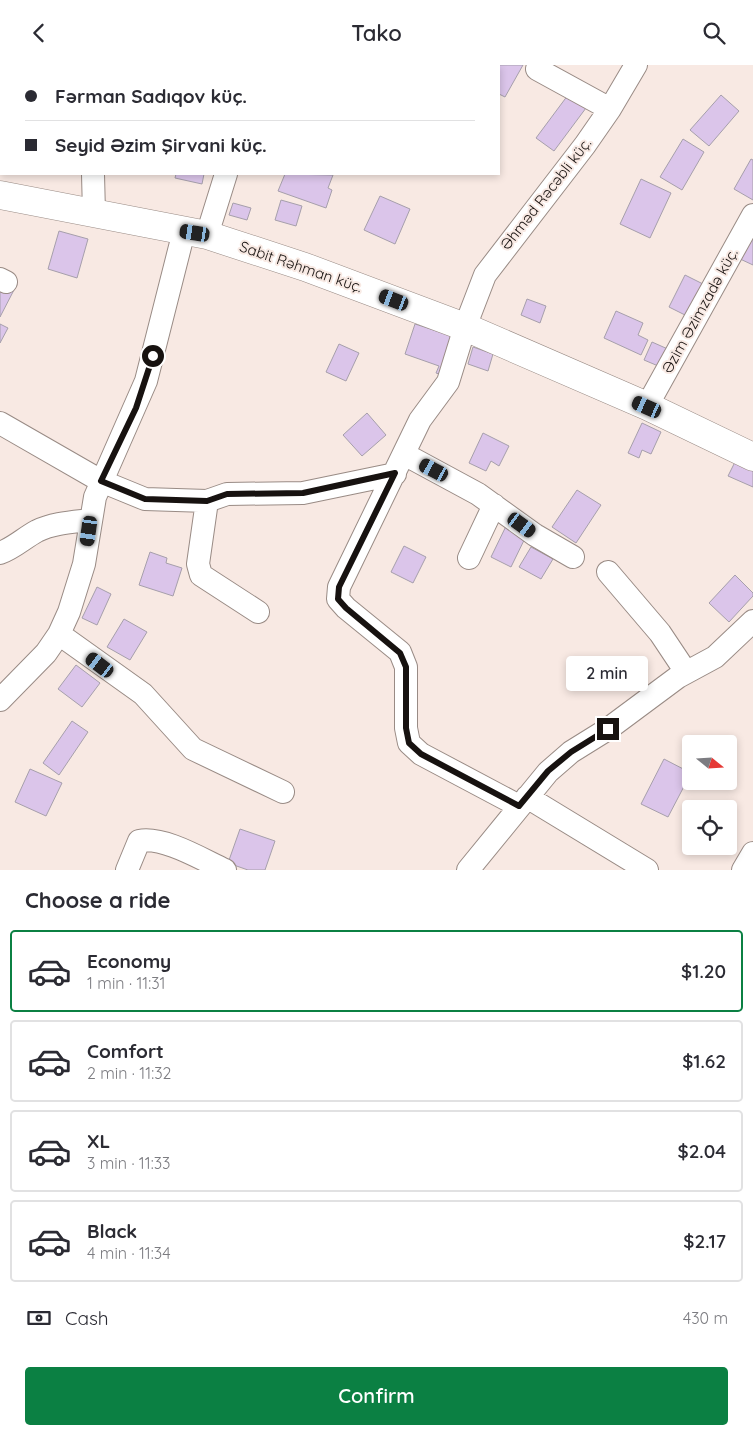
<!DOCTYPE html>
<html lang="en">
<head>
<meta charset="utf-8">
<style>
  :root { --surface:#fff; --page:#f2f2f3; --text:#2b2b33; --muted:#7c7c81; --line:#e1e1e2; --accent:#0b8043 }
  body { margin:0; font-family:Quicksand,sans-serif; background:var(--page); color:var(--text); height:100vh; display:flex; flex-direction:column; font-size:19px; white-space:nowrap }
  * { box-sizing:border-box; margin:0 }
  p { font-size:16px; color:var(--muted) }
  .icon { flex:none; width:28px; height:28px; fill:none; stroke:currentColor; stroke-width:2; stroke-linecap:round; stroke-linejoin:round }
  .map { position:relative; height:805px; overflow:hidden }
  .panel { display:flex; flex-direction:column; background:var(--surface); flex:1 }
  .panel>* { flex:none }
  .banner { position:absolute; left:0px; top:0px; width:500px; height:110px; box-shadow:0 2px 8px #0003; display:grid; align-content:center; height:110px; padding:0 25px; background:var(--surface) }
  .needle { width:32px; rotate:108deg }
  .buttons { position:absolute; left:682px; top:670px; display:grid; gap:10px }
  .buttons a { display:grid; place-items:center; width:55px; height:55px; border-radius:5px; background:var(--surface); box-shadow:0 2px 8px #0003; font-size:25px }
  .end { position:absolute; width:22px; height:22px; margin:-11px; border:6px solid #171210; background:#fff; box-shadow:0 0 0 2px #fff }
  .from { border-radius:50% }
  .bubble { position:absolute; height:35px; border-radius:5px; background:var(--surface); box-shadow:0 2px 8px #0003; font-size:16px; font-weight:600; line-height:35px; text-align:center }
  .car { position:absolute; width:15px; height:30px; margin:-15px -8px; border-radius:6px; box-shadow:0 0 4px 1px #0007; background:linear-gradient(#222 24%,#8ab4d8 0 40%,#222 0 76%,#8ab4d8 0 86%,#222 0) }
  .banner b { display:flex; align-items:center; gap:18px; height:48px; font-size:19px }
  .banner b+b { border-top:1px solid var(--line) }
  .banner i { width:12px; height:12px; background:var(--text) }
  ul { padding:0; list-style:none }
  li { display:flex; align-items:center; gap:15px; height:82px; margin:0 10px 8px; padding:0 15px; border:2px solid var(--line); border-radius:5px }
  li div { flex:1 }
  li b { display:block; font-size:19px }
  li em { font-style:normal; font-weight:600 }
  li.active { border-color:var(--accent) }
  li>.icon { width:45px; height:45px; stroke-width:1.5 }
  h2 { padding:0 25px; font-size:22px; line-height:60px }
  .pay { display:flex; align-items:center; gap:12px; height:55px; padding:0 25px; font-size:19px }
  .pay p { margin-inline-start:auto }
  .primary-button { display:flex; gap:10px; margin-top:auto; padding:10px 25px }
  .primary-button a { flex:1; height:58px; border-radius:5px; background:var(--accent); color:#fff; font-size:20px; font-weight:600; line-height:58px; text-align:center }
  header { display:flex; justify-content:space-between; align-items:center; height:65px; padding:0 25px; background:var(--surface); font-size:22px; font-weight:600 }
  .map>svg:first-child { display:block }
</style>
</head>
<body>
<header><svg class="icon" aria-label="back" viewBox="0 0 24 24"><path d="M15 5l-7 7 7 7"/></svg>Tako<svg class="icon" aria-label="search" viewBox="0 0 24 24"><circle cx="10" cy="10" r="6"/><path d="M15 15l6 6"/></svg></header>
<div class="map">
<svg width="753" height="805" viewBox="0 0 753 805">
  <rect width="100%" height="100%" fill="#f8e9e3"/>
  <path fill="#dbc5ea" stroke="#a69fab" d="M496,0H523L505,32L499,29V1Z
    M568,30L586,43L554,86L536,73Z
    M721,30L739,46L709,81L690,65Z
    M683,74L704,87L682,125L660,112Z
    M751,94L753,95V135L734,124Z
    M176,109H204L202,119L175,113Z
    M285,109L333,110L328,123L332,125L326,143L278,126Z
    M641,114L671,128L650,173L620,159Z
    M380,131L410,144L395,179L364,165Z
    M281,135L302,141L296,161L275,155Z
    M233,138L251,143L247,155L229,150Z
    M753,163V200L738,193Z
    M59,166L88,174L77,213L48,204Z
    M685,210L705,220L689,252L669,242Z
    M0,216L15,223L0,252Z
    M527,234L546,241L540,258L521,250Z
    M616,246L643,258L638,270L648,275L641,290L604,273Z
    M0,259L8,263L0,278Z
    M415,259L458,273L445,311L436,308L439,301L405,289Z
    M652,277L670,285L663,303L644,295Z
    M339,279L359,288L346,316L326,307Z
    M473,282L493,289L488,306L468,299Z
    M367,348L386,370L362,391L343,370Z
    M642,358L661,367L651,389L642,385L639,393L628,388Z
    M483,368L509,381L499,401L491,396L486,406L469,398Z
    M736,395L753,403V422L728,411Z
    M577,425L601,440L576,478L552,462Z
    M509,455L529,465L511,502L491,492Z
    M404,481L426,492L413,518L391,507Z
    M531,482L553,494L541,514L519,502Z
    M150,487L167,493L166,498L182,503L173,531L139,520Z
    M735,510L753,528V531L729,557L709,538Z
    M97,522L111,529L97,560L82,553Z
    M124,554L147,567L130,595L107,582Z
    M76,600L100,618L82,642L58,624Z
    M72,656L88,667L59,710L43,698Z
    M664,694L691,708L668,752L641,739Z
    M30,704L62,718L46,751L15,737Z
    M240,764L275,776L265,805H248L228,798Z"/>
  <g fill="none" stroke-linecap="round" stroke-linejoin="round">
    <defs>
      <path id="minor" d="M55,0V1
        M265,1V0
        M537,4L610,44
        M93,109L94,148
        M207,170L226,109
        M0,214L6,217
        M647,341L753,150
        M0,358L101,416L145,434L207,436L227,429L303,428L395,409
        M404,389L478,429L535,470L573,492
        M207,436L198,499L201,510L258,547
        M0,488C14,483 24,473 37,466C53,458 73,457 90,455
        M469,493L494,440
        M608,507L660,568L686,607
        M59,569L143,629L193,684L283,727
        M0,635L46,588L59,569L69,547L84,499L95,432L146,316L184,166
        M527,732L647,805
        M519,741L421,689L409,678L406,663V602L400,587L346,543L338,534L339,522L420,355L448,317L465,262L485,210L585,80L610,44L636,0
        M127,805L139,776C164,771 203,795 225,805
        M468,805L548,707L571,687L608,664L678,612L715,592L753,556
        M743,805L753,788"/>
      <path id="major" d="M0,130L207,170L305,202L465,262L647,341L753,392"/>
    </defs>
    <use href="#minor" stroke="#998b85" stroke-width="24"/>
    <use href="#major" stroke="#998b85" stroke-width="29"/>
    <use href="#minor" stroke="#fff" stroke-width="22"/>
    <use href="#major" stroke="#fff" stroke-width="28"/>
  </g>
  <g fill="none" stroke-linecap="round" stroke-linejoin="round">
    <path stroke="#171210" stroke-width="6" d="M153,291L136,343L101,416L145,434L207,436L227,429L303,428L395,408L339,522L338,534L346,543L400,588L406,602V663L409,678L421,689L519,741L548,706L571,687L608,664"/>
  </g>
  <g text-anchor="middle" stroke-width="4" stroke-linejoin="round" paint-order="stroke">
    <g font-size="15" fill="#171210" stroke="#f8e9e3">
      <text transform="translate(546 129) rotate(-52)" y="5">Əhməd Rəcəbli küç.</text>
      <text transform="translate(301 202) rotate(19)" y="5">Sabit Rəhman küç.</text>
      <text transform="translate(700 246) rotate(-61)" y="5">Əzim Əzimzadə küç.</text>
    </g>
  </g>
</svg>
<div class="buttons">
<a><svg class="needle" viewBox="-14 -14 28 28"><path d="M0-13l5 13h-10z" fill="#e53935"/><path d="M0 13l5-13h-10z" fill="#7c7c81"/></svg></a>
<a><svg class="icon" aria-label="locate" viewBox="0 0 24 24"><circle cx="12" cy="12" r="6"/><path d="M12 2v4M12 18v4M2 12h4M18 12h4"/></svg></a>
</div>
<i class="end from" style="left:153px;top:291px"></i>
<i class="end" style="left:608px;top:664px"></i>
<div class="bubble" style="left:566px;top:591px;width:82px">2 min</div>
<i class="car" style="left:195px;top:168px;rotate:279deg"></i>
<i class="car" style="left:394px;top:235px;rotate:291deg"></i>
<i class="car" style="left:647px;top:342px;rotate:294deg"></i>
<i class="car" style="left:434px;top:405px;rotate:298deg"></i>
<i class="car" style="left:522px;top:460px;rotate:126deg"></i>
<i class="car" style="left:89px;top:466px;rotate:188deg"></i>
<i class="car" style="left:100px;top:600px;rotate:307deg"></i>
<div class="banner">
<b><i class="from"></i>Fərman Sadıqov küç.</b>
<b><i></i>Seyid Əzim Şirvani küç.</b>
</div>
</div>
<section class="panel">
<h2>Choose a ride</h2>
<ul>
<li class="active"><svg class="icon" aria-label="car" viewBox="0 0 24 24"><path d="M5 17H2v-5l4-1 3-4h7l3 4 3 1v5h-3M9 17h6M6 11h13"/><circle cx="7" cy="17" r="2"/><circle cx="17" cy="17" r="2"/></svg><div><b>Economy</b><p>1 min · 11:31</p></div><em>$1.20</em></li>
<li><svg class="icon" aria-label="car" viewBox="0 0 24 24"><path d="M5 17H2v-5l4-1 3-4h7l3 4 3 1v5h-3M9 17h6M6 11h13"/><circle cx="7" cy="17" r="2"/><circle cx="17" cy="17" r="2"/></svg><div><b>Comfort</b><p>2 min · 11:32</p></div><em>$1.62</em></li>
<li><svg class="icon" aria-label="car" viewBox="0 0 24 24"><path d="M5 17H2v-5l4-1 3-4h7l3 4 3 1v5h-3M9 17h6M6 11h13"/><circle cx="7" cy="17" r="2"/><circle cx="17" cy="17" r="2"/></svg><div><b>XL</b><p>3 min · 11:33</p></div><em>$2.04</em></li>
<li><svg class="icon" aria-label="car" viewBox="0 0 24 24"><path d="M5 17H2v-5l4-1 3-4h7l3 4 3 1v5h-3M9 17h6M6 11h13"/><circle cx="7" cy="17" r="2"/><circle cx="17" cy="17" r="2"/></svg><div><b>Black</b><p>4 min · 11:34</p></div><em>$2.17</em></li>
</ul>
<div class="pay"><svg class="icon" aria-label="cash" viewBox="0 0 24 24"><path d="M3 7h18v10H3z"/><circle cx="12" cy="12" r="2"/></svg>Cash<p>430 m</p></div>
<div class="primary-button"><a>Confirm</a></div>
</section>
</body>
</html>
